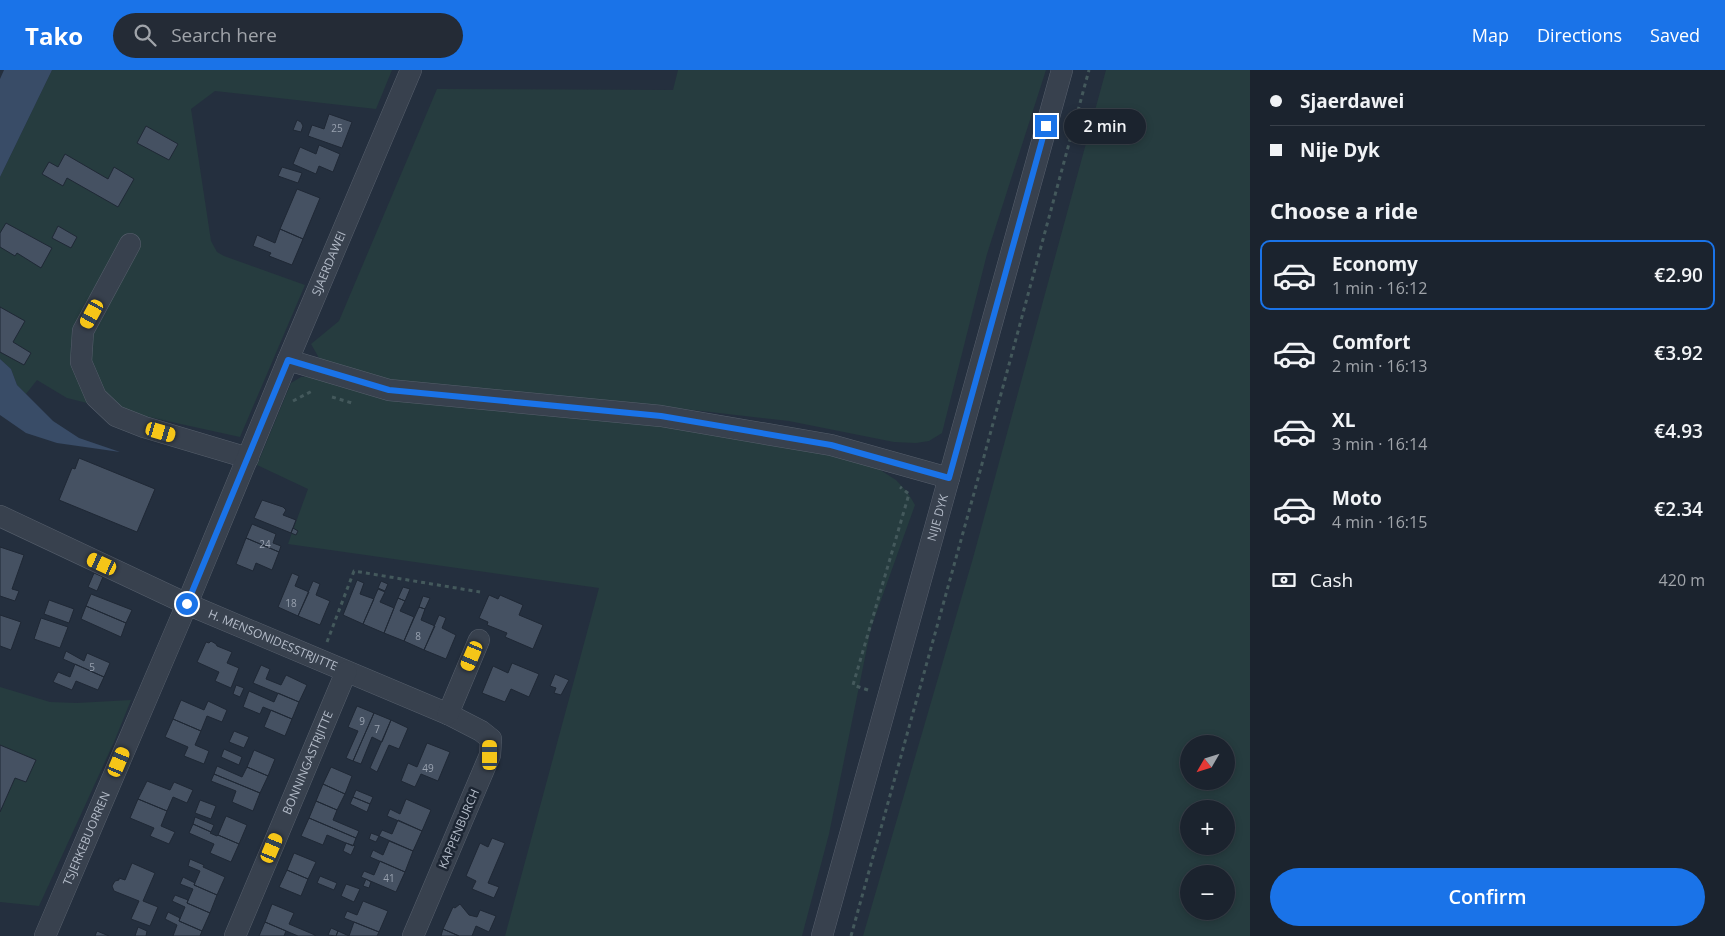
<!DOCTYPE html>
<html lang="en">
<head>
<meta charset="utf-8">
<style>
  :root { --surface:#1b232e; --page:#242b36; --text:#f1f3f6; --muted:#a0a4aa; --line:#39404a; --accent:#1a73e8 }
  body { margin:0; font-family:"Open Sans",sans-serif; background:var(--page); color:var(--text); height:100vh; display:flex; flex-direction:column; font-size:19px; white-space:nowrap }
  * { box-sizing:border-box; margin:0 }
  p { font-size:16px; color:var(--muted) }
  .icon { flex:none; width:28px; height:28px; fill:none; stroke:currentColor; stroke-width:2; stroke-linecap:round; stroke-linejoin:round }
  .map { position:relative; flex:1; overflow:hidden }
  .details { display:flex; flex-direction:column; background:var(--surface); width:475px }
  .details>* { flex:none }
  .banner { display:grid; align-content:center; height:110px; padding:0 20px; background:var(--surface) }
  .needle { width:32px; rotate:231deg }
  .tools { position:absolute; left:1180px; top:665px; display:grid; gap:10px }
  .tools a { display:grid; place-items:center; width:55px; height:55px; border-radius:50%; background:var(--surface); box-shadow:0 2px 8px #0003,0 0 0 1px var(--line); font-size:25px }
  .end { position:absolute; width:22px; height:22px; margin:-11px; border:6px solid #1a73e8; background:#fff; box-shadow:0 0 0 2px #fff }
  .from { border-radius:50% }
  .bubble { position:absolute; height:35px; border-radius:18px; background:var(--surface); box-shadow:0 2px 8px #0003,0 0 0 1px var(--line); font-size:16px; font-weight:600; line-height:35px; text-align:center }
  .car { position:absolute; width:15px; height:30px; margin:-15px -8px; border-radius:6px; box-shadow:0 0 4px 1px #0007; background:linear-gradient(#f5c518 24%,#345 0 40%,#f5c518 0 76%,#345 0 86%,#f5c518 0) }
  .banner b { display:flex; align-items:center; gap:18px; height:48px; font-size:19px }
  .banner b+b { border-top:1px solid var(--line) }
  .banner i { width:12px; height:12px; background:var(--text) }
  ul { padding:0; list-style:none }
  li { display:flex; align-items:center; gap:15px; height:70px; margin:0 10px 8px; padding:0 10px; border:2px solid transparent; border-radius:10px }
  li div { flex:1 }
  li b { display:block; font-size:19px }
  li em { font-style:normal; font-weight:600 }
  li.active { border-color:var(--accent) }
  li>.icon { width:45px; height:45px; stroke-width:1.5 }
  h2 { padding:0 20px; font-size:22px; line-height:60px }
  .pay { display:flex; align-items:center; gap:12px; height:55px; padding:0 20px; font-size:19px }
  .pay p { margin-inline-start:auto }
  .cta { display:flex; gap:10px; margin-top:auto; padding:10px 20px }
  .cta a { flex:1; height:58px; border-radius:30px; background:var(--accent); color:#fff; font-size:20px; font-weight:600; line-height:58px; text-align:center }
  header { display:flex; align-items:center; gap:30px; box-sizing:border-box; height:70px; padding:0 25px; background:var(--accent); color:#fff }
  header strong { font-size:24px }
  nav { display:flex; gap:28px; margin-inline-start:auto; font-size:18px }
  .search { width:350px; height:45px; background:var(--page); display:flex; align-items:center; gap:12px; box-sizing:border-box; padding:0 18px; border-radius:28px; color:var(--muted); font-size:19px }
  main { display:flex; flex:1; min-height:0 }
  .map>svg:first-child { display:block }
</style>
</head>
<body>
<header>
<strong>Tako</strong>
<div class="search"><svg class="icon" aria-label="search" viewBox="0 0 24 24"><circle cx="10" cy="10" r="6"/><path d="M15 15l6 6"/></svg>Search here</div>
<nav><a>Map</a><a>Directions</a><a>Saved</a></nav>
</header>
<main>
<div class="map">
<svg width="1250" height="866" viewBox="0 0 1250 866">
  <rect width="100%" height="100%" fill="#242f3e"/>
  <path fill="#263c3f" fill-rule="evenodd" d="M52,0H392L376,39L215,21L191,39L211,171L217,182L224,186L305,215L240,367L103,337L67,328L37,310L26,324L17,315L11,299L0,289V107Z
    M678,0H1046L987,184L942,363L929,371L916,373L894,372L789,351L615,331L412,313L355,303L332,296L319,288L311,274L339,251L437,19L673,20Z
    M1106,0H1250V866H863L973,488ZM1189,674H1226V711H1189ZM1189,739H1226V776H1189ZM1189,804H1226V841H1189Z
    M315,306L337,316L386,328L716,361L831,379L877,398L896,410L908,423L915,435L871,558L829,764L802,866H505L599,518L288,474L308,419L257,395L291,313L301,307Z
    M0,617L50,632L77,633L131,630L114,672L39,836L0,832Z"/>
  <path fill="#394c67" d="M4,0H52L0,107V9Z
    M0,289L11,299L17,315L53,351L79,368L120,382L57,373L26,363L0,345Z"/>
  <path fill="#455162" stroke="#1f2835" d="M329,44L352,52L342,78L308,66L312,55L324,59Z
    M297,50L301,52L303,56L301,62L293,60Z
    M146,56L178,74L169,90L137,73Z
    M319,75L340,84L333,102L319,96L316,104L293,94L300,77L316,84Z
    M65,84L108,109L114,97L134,109L118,137L67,108L63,116L42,104L49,92L58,97Z
    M282,97L302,103L298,113L278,106Z
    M297,119L320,128L303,169L280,159Z
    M6,153L52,178L41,198L17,183L15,186L0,177V163Z
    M58,156L77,167L71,178L52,168Z
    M280,159L303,169L292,195L269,186L271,183L253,176L257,165L275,173Z
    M0,237L25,251L13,272L31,283L24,295L0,282Z
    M79,388L155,419L137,462L59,430L72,398L75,399Z
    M262,430L283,437L286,440L283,445L296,450L291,463L254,448Z
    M252,454L276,464L273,473L281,476L279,482L246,468Z
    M293,458L298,461L296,465L291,463Z
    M246,468L279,482L272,500L256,493L253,501L236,494Z
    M0,477L24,485L12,519L19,521L15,531L0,526Z
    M94,503L103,507L97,521L88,517Z
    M292,503L299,506L295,516L309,522L298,546L278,537Z
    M357,510L364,513L360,524L374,529L363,554L343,545Z
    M313,511L320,514L316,525L330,531L320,555L298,546Z
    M381,511L388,514L385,521L378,518Z
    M403,517L410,519L405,531L398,528Z
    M378,519L385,522L380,532L394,538L384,563L363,554Z
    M91,524L132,540L126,553L86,536Z
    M489,525L498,529L500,525L523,535L519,545L543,555L533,579L505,567L507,563L487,555L488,552L479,548Z
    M423,526L430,528L425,539L419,537Z
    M398,528L405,531L400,541L414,547L404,571L384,563Z
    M49,530L74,539L69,553L44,544Z
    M86,536L126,553L121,567L81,549Z
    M419,537L425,539L421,550L435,556L424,580L404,571Z
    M0,545L21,552L11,580L0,576Z
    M439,545L446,548L442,558L456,565L446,589L424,580Z
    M41,548L68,557L60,578L34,569Z
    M211,571L216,574L217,576L232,582L227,593L239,598L231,618L215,611L219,602L197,592L206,572L209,573Z
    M66,581L84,591L87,583L110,593L104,607L63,589Z
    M512,593L539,604L529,627L511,619L505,632L482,623L493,596L508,603Z
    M75,594L104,607L98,620L76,611L72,620L53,612L58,602L70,607Z
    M261,595L270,599L266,609L281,615L286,605L307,615L299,632L253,613Z
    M555,604L569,610L561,625L554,623L556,618L550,616Z
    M236,615L244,618L240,627L233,624Z
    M249,621L274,632L278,623L299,632L292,649L263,637L260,644L243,637Z
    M181,630L204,640L208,631L227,640L222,652L207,646L201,661L173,649Z
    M357,636L374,643L353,691L346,688L358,661L348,657Z
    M271,640L292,649L285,666L264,657Z
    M374,643L391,650L382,672L372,667L361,694L353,691Z
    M173,649L201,661L195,675L209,681L204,694L184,686L188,677L165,667Z
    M391,650L408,658L399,679L389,675L377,702L370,698Z
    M234,661L249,667L244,678L229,672Z
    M427,673L450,682L438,711L421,704L415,717L401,711L408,693L417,697Z
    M0,675L36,690L26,712L15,708L0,742Z
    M224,679L242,687L239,695L221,687Z
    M254,680L275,689L268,706L247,697Z
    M217,696L242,707L247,697L268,706L260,723L214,704Z
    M331,697L352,706L345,724L323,714Z
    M214,704L260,723L253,741L232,732L236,721L211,711Z
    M147,711L170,720L174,712L193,720L187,733L173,727L167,741L138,729Z
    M323,714L345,724L337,740L316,731Z
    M356,720L373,727L370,734L353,727Z
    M353,727L370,734L367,742L350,734Z
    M138,729L167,741L161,756L175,762L169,774L150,766L154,758L130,748Z
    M406,729L431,740L422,761L387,746L390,739L400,744Z
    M200,730L216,736L211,749L195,743Z
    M316,731L337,740L333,750L359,761L356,768L309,748Z
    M226,746L247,755L239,774L218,765Z
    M195,747L214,755L211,762L193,754Z
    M309,748L356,768L353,776L327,765L323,775L301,766Z
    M398,750L422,761L413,781L379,766L382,760L392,764Z
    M193,754L211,762L210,763L217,766L218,765L239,774L231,792L210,783L214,774L189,763Z
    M371,763L379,766L376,772L369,769Z
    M492,768L505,773L488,813L499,817L494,828L472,819L476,811L466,806L480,773L488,777Z
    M389,771L413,781L405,802L370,787L373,780L383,785Z
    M346,773L355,776L351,785L343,781Z
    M294,783L316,792L308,809L287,800Z
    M190,789L204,795L203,797L225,807L217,825L194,815L200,801L188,796Z
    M380,791L405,802L396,822L361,807L364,801L374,805Z
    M132,793L155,803L143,831L158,837L150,856L131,849L139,831L114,821L112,816L115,811L119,810V808L125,810Z
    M287,800L308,809L301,826L279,817Z
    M320,806L337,813L334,820L317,813Z
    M183,807L195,813L194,815L217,825L210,843L187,833L193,819L180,814Z
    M366,809L371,812L369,818L363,816Z
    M346,814L360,819L354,832L341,826Z
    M175,825L188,830L187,833L210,843L202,861L179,851L185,837L172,831Z
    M363,831L388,841L379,862L344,848L347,841L357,845Z
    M272,834L294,843L289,854L315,865V866H298L265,852Z
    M460,834L469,845L477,847L480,840L496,846L489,862L476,856L472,866H459L443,859L453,837L455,838Z
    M168,842L180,848L179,851L202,861L200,866H173L177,855L165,849Z
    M265,852L286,861L284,866H259Z
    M354,852L379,862L377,866H336L338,861L349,866Z
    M138,857L147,861L146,866H135Z
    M331,858L338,861L336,866L328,865Z
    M443,859L459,866H441Z
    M97,861L109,866H95Z"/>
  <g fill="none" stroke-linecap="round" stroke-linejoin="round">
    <defs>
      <g id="minor">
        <path d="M130,174L83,261L81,292L96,327L116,346L144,357L248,388"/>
        <path d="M288,290L389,320L661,346L831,375L949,408"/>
        <path id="s1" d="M0,446L187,534L448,644L481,661L491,669L490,685L413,866"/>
        <path d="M448,644L479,570"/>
        <path id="s2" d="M45,866L187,534L288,290L411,0"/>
        <path id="s3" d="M235,866L346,602"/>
        <path id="s4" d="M822,866L1062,0"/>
      </g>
    </defs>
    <use href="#minor" stroke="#565f6c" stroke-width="22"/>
    <path stroke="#44595c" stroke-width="3" stroke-dasharray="4 4" stroke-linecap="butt" d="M332,327L352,333
      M293,331L314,320
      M327,572L354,501L480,522
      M868,620L853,615L909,424L900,417
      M851,866L976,416L1089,0"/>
    <use href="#minor" stroke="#38414e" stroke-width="21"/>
  </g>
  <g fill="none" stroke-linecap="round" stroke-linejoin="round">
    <path stroke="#1a73e8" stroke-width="6" d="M187,534L288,290L389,320L661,346L831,375L949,408L1046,56"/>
  </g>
  <g text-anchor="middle" stroke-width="5" stroke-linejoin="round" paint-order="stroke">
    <g font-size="10" fill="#98a1af">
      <text x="337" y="62">25</text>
      <text x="265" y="478">24</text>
      <text x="291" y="537">18</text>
      <text x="418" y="570">8</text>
      <text x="92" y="601">5</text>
      <text x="362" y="655">9</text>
      <text x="377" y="663">7</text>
      <text x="428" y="702">49</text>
      <text x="389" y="812">41</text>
    </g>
    <g font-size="12" fill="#b4bcc9" stroke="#1d2633">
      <text dy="4" stroke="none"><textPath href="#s2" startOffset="730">SJAERDAWEI</textPath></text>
      <text dy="4" stroke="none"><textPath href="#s4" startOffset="434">NIJE DYK</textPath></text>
      <text dy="4" stroke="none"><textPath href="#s1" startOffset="300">H. MENSONIDESSTRJITTE</textPath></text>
      <text dy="4" stroke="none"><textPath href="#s3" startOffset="188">BONNINGASTRJITTE</textPath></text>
      <text transform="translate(459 759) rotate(-67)" y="4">KAPPENBURCH</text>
      <text dy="4" stroke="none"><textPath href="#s2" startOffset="106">TSJERKEBUORREN</textPath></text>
    </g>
  </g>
</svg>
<div class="tools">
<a><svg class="needle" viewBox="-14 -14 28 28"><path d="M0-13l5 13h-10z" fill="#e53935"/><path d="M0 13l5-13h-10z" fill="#a0a4aa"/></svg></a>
<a>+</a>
<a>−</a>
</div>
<i class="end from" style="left:187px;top:534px"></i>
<i class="end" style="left:1046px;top:56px"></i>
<div class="bubble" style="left:1064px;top:39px;width:82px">2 min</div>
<i class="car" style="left:92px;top:244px;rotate:209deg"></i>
<i class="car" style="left:161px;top:362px;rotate:106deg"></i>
<i class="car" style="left:102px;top:494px;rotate:295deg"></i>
<i class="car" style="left:472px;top:586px;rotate:203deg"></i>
<i class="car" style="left:490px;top:685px;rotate:0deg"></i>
<i class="car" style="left:119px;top:692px;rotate:23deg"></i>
<i class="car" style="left:272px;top:778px;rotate:23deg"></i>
</div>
<section class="details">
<div class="banner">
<b><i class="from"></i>Sjaerdawei</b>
<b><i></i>Nije Dyk</b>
</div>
<h2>Choose a ride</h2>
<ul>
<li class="active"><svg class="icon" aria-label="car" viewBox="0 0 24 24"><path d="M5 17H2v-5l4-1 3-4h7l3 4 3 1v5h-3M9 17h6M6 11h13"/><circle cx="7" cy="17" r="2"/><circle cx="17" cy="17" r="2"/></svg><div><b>Economy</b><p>1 min · 16:12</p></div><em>€2.90</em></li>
<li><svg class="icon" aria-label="car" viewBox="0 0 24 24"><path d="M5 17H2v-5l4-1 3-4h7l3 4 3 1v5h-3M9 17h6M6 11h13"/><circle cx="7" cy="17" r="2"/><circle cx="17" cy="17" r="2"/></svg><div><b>Comfort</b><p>2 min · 16:13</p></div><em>€3.92</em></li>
<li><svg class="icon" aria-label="car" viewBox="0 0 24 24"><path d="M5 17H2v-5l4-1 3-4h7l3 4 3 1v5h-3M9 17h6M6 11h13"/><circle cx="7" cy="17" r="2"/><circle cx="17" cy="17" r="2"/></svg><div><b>XL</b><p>3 min · 16:14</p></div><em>€4.93</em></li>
<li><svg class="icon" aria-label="car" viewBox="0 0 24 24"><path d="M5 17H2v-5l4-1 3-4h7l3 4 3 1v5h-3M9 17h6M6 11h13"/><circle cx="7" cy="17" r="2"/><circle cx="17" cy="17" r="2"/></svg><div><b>Moto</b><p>4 min · 16:15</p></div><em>€2.34</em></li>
</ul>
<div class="pay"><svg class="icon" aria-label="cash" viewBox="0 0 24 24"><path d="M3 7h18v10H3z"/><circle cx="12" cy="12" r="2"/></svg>Cash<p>420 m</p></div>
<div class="cta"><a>Confirm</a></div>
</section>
</main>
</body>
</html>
